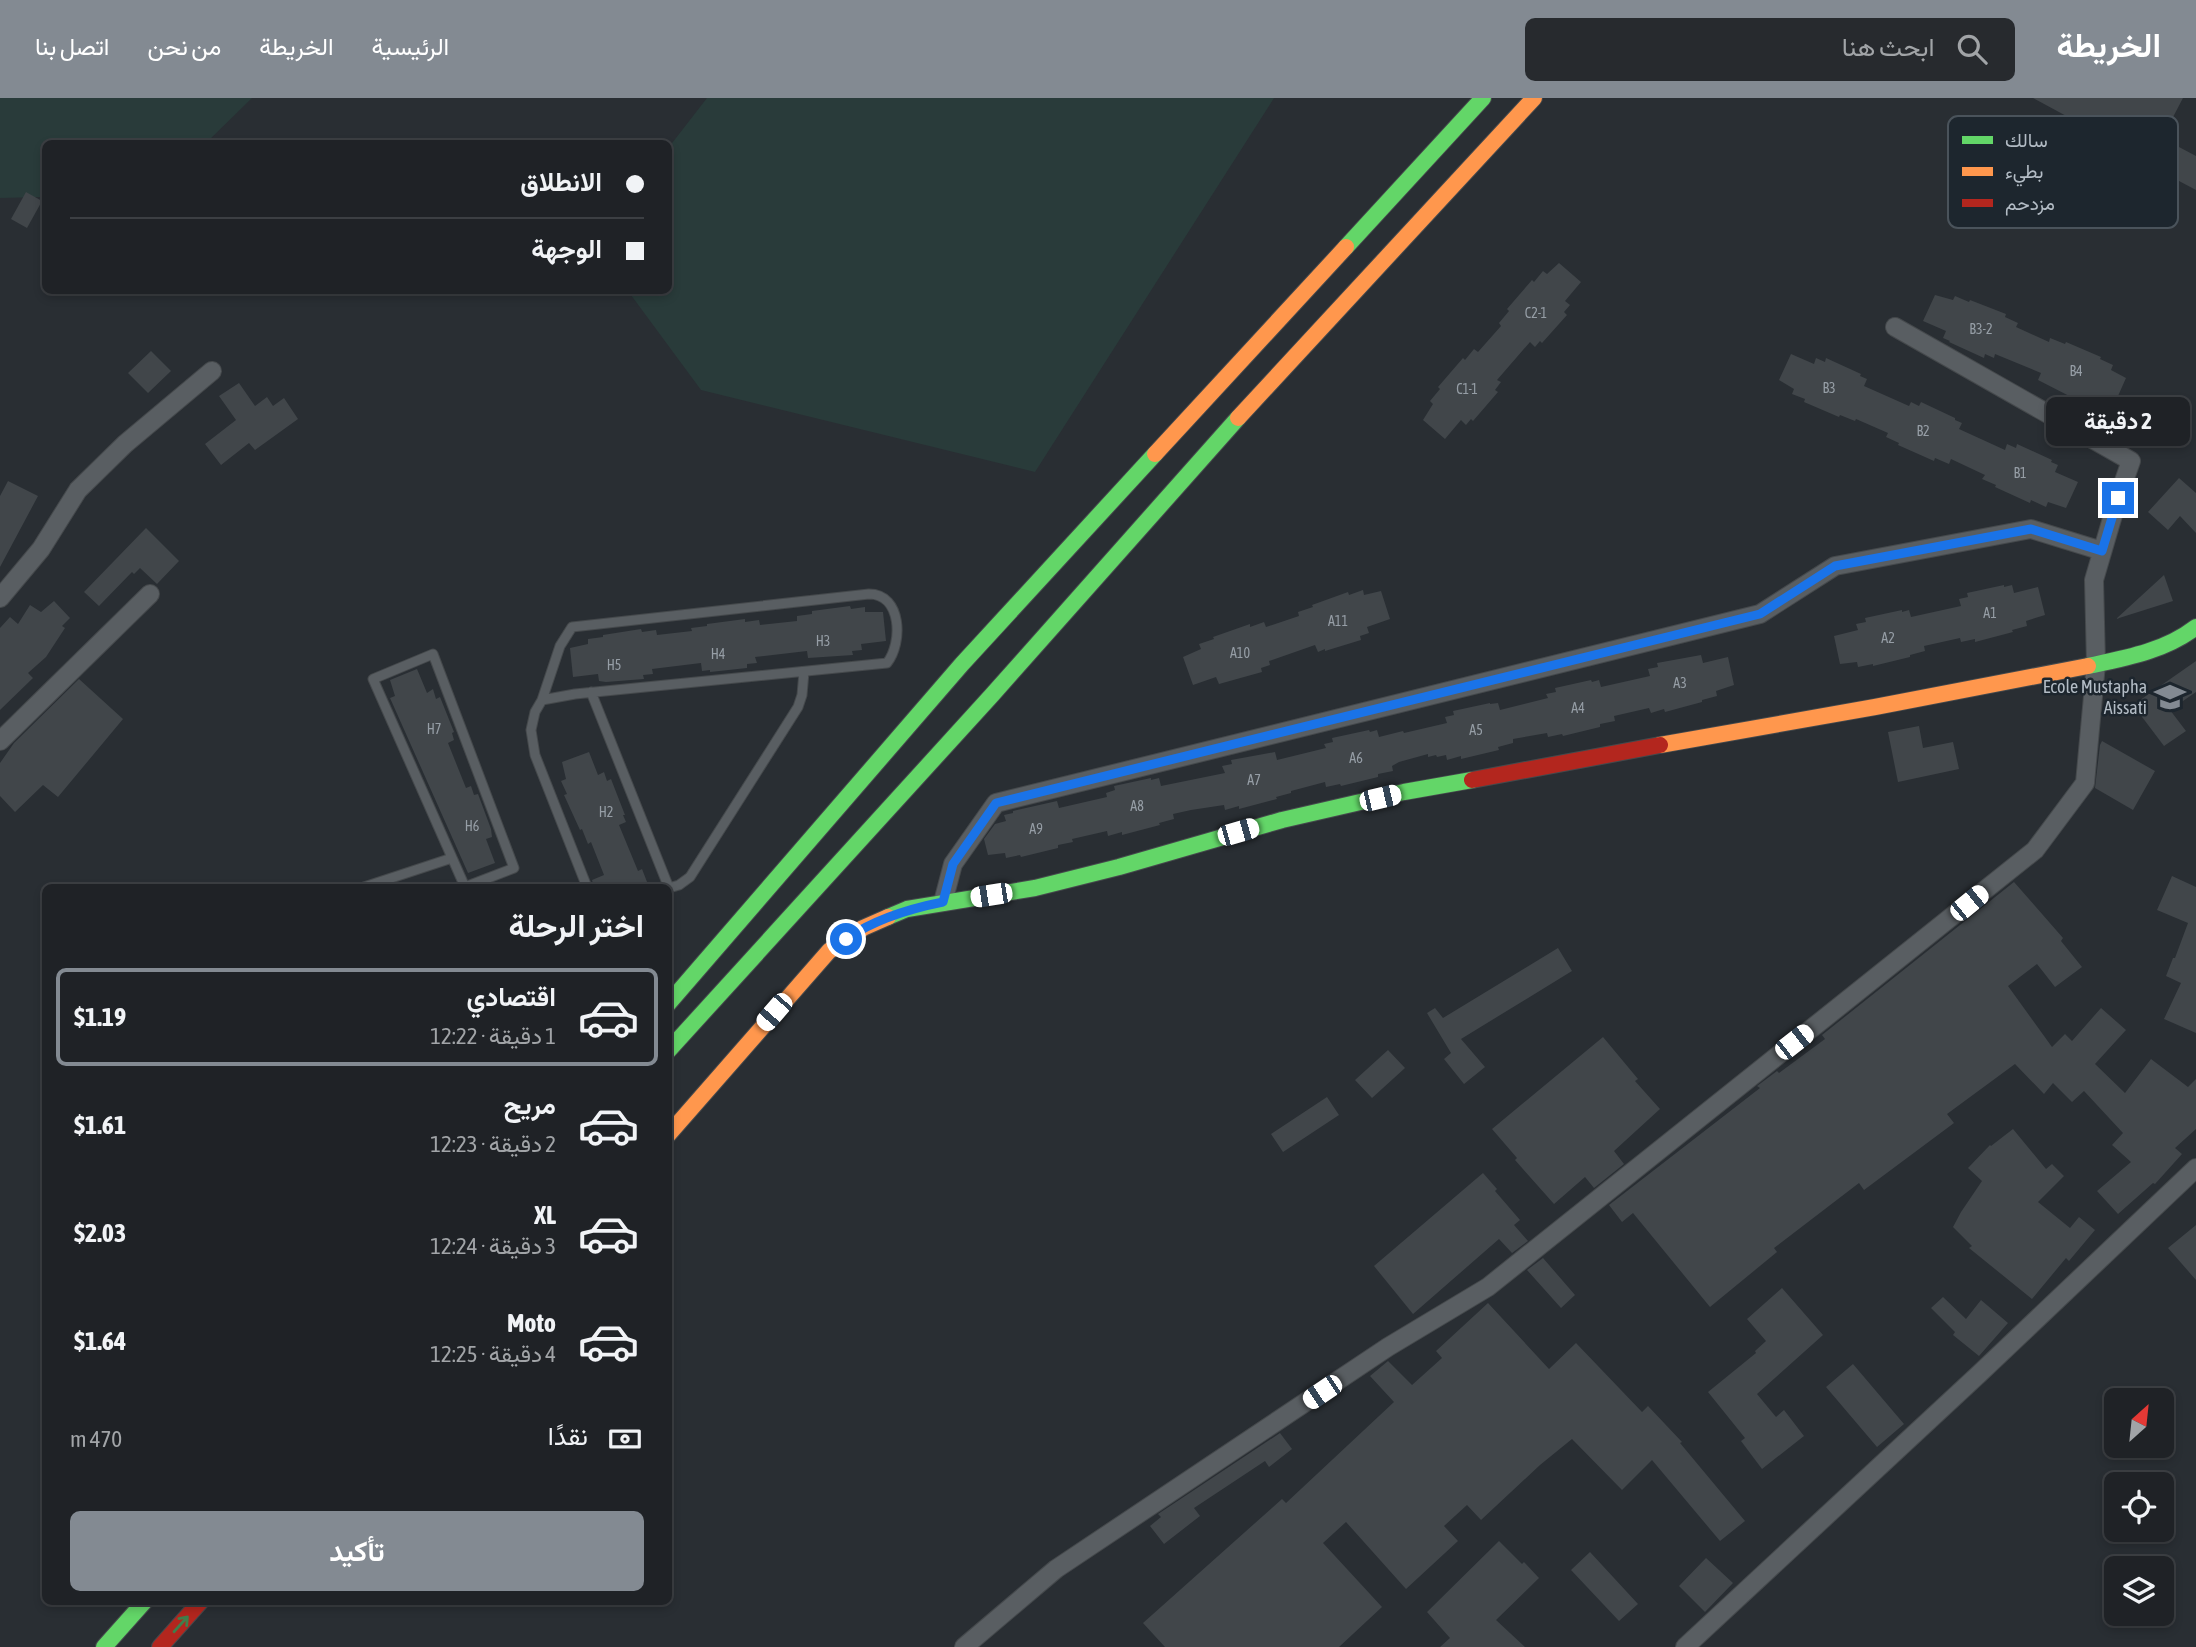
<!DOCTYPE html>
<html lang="ar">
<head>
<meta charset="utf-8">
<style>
  :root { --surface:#1f2226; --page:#272a2e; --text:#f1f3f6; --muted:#a1a4a7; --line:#3c3f43; --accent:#838a92 }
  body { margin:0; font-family:"Asap Condensed",Vazirmatn,sans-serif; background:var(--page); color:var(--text); direction:rtl; height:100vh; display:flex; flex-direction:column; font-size:26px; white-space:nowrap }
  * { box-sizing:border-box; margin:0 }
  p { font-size:23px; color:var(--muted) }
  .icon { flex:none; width:38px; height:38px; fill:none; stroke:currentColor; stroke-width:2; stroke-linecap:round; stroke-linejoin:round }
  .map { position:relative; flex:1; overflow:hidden; direction:ltr }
  .panel { position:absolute; left:42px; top:786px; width:630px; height:721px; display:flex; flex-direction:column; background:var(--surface); border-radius:10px; box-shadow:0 4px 10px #0003,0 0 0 2px var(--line); direction:rtl }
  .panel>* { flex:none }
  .top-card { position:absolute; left:42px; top:42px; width:630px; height:154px; border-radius:10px; box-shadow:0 4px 10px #0003,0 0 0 2px var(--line); direction:rtl; display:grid; align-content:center; height:154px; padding:0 28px; background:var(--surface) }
  .needle { width:46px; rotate:27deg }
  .tools { position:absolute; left:2104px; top:1290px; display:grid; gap:14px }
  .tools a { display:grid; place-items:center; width:70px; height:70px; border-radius:10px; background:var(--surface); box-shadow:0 4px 10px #0003,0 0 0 2px var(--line); font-size:35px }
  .end { position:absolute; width:32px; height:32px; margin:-16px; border:9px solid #1a73e8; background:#fff; box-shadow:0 0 0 4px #fff }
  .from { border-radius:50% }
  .bubble { position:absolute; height:49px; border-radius:10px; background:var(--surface); box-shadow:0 4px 10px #0003,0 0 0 2px var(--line); font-size:23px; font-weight:700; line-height:49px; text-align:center; direction:rtl }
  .car { position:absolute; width:21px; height:42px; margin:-21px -10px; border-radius:9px; box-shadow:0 0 5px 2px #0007; background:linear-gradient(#fff 24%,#345 0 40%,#fff 0 76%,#345 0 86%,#fff 0) }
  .top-card b { display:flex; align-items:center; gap:24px; height:66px; font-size:26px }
  .top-card b+b { border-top:2px solid var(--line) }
  .top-card i { width:18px; height:18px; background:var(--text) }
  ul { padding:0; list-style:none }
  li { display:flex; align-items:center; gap:21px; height:98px; margin:0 14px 10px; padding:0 14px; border:4px solid transparent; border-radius:10px }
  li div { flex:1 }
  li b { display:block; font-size:26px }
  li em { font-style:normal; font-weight:700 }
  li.current { border-color:var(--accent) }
  li>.icon { width:63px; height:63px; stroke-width:1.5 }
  h2 { padding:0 28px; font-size:32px; line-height:84px }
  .pay { display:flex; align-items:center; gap:18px; height:77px; padding:0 28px; font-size:26px }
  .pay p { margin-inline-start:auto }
  .primary-button { display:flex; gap:14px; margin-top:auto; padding:14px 28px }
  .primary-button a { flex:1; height:80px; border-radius:10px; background:var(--accent); color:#fff; font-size:28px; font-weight:700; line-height:80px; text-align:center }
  header { display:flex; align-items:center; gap:42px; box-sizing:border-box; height:98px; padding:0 35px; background:var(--accent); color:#fff }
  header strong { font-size:33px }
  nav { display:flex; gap:38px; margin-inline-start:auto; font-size:24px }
  .search { width:490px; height:63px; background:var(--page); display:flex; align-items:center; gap:18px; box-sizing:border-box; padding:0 24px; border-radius:10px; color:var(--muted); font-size:26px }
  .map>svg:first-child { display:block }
</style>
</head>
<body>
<header>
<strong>الخريطة</strong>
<div class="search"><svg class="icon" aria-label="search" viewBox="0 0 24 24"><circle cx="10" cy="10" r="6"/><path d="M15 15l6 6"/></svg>ابحث هنا</div>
<nav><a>الرئيسية</a><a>الخريطة</a><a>من نحن</a><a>اتصل بنا</a></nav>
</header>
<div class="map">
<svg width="2196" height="1549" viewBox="0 0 2196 1549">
  <rect width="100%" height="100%" fill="#292e33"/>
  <path fill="#293b3a" d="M0,0H252L206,45L46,46L45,112L41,99L0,100Z
    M707,0H1274L1035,374L701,292L628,193L668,192L669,49Z"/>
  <path fill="#41464a" d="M2033,0H2183L2162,40L2196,58V92L2081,31L2083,27Z
    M26,94L42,103L27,130L11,121Z
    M1559,165L1581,184L1565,203L1570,207L1564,214L1567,217L1542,245L1540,243L1535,249L1530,244L1497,282L1501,284L1495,292L1498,294L1473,323L1471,321L1466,327L1461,322L1445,341L1423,322L1433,306L1430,303L1440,291L1438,289L1463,260L1465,262L1474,251L1478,254L1501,228L1499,225L1509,213L1507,211L1532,182L1534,184L1543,173L1547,176Z
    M1935,197L1953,202L1955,198L1969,204L1970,202L2006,216L2005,219L2018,225L2016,229L2049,244L2050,240L2065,246L2066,244L2101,259L2100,261L2113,267L2111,272L2126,280L2114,307L2091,297L2089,303L2080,299L2079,303L2038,282L2041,275L1995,256L1994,260L1985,256L1984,260L1949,244L1950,243L1943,240L1946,233L1923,223Z
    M151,253L171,273L148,295L128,275Z
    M1791,256L1814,266L1816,260L1825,264L1826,260L1861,276L1860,278L1867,281L1864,288L1909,308L1911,304L1919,308L1921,304L1955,320V322L1962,325L1959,331L2005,352L2007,346L2016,350L2017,346L2052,362L2051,364L2058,367L2055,374L2078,384L2066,410L2048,404L2046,409L2031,402L2030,405L1995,389L1996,387L1982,381L1985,377L1951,361L1949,366L1935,360L1934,363L1898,347L1899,345L1886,339L1888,335L1856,321L1855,323L1840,317L1839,319L1804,304L1805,301L1792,296L1794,291L1779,282Z
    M239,285L255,308L267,299L273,308L284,300L298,321L255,352L249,345L221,367L205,346L236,322L219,298Z
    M2179,380L2196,395V435L2180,418L2168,432L2148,414Z
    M8,383L38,398L0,469V398Z
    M146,430L179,463L157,486L140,470L134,476L132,474L99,508L84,494Z
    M2164,477L2173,503L2116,521Z
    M2004,487V489L2012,487L2014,495L2038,489L2045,517L2026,523L2027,528L2012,532L2013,534L1975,544V541L1961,544L1960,540L1924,548L1925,553L1910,557V559L1873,568V566L1858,569L1857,564L1840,566L1834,538L1858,532L1856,526L1866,524L1865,520L1902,512V514L1909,512L1911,519L1961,508L1959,501L1968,499L1967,495Z
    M1363,492L1364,497L1381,493L1390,521L1367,529L1369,535L1360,538L1361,542L1325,553V551L1318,554L1315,547L1269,563L1270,567L1261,570L1262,574L1219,586L1216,579L1193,587L1183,559L1201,551L1199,546L1214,541L1213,539L1250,526V529L1264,524L1266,529L1299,518L1298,514L1313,509L1312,507L1348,494L1349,497Z
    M54,503L70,520L62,528L65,530L46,559L28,575L33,580L0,612V530L10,519L18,526L30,507L41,514Z
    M850,508L851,511L865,509V514H883L886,543L861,546L862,552L852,553L853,557L808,560L807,553L755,559L757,565L747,566V570L710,574V572L702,573L701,565L652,571L653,576L643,577L644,581L606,584L599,583L598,576L573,579L570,550L588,546V541L603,539V537L641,531L642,534L656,532L657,537L692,533L691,530L707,528V526L745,521V524L759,522L760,527L797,523V518L812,516V513Z
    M1701,557L1703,565L1728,559L1734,587L1716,593L1717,598L1702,602V604L1665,614L1664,611L1651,615L1649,610L1614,618L1615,623L1600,626V629L1563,638L1562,636L1548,639L1547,635L1513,641V645L1498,649L1499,652L1461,661V658L1447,662L1446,657L1437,659L1436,657L1428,659V656L1399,664L1392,668L1393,673L1378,676V679L1341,688L1340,686L1326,689L1325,684L1291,693V695L1276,699L1277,701L1239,711V708L1225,712L1224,707L1191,712L1173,716L1174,721L1159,725L1160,727L1122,737V734L1108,738L1107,733L1072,741L1073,744L1058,747V750L1021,759L1020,757L1006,760L1005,755L988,757L984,741L995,726L1006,723L1004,717L1013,715V713L1057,703L1059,710L1107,699L1106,695L1115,692L1114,688L1151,680V682L1159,680L1161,688L1225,675L1222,668L1232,666L1231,662L1275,654L1277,662L1326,650L1324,646L1333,644L1332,640L1369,632L1370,634L1377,632L1379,639L1403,633L1404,635L1447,625L1445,619L1454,617L1453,613L1490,605V606L1498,605L1500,612L1548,600L1546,596L1556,594L1555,590L1591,582L1592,584L1599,582L1601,589L1650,578L1648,571L1658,569L1657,565Z
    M2196,563V594L2170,612L2186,633L2164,648L2133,607Z
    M417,571L427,595L433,591L436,601L440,599L454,634L452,635L454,642L448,645L466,690L471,688L474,697L478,696L491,731L492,739L486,741L495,765L468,775L390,600L395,598L390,582Z
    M79,581L123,621L58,699L43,687L15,714L0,698V665L14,645Z
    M1919,628L1923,650L1953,644L1959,671L1898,684L1888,634Z
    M2102,643L2155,673L2133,712L2095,690L2100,647Z
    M589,654L598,677L604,674L607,683L611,681L625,717H623L626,724L619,727L638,773L642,771L649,789H594L592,782L604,777L591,744L588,746L582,731L580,732L564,697L567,696L561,683L566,681L562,664Z
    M2172,778L2196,789V935L2164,921L2181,885L2166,878L2173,860H2175L2188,825L2157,812Z
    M2014,784L2063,840L2061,843L2082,869L2055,889L2037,866L2008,888L2052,949L2065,936L2072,943L2101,910L2126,932L2095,966L2125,995L2151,961L2188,989L2196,981V1031L2175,1050L2182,1056L2155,1086L2153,1085L2118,1116L2097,1093L2131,1064L2112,1047L2123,1035L2084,993L2072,1004L2053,985L2044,996L2015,966L1947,1016L1954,1025L1864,1092L1859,1085L1774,1150L1777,1154L1710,1209L1633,1115L1622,1124L1609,1107L1760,990L1757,988L1777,973L1779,975L1825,941L1822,937Z
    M1558,850L1572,873L1461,941L1485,969L1464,986L1444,961L1451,955L1427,915L1435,910L1443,920Z
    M1603,939L1638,981L1635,983L1660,1011L1614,1053L1624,1066L1594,1090L1585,1079L1554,1106L1515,1062L1517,1060L1492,1031Z
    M1388,952L1405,970L1372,1000L1355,982Z
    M1327,999L1339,1017L1283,1054L1271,1036Z
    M2013,1031L2046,1071L2052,1066L2064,1078L2038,1104L2070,1130L2079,1119L2095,1132L2069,1163L2066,1160L2032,1201L1969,1150L1972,1148L1953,1129L1961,1114L1982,1083L1968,1070L1990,1047L1991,1048Z
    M1483,1075L1497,1091L1495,1093L1520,1122L1514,1127L1528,1143L1512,1155L1499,1141L1413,1216L1374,1168Z
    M2196,1127V1182L2168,1150Z
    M1543,1160L1575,1197L1561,1210L1527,1172Z
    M1782,1190L1823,1237L1757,1296L1776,1319L1784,1312L1804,1338L1762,1371L1741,1343L1745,1340L1708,1294L1756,1255L1755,1253L1766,1243L1747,1221Z
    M1943,1199L1966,1221L1981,1202L2008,1225L1979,1258L1953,1237L1955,1234L1931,1210Z
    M1488,1205L1549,1271L1576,1245L1642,1314L1648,1308L1682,1344L1680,1345L1745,1423L1720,1443L1652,1362L1622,1392L1572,1341L1540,1367L1481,1422L1467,1407L1444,1428L1458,1443L1406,1491L1346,1424L1323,1445L1382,1509L1339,1549H1165L1143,1525L1282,1401L1286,1405L1394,1304L1370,1278L1388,1263L1412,1287L1442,1260L1436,1253Z
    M1853,1266L1904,1326L1877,1349L1826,1289Z
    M1280,1335L1292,1351L1269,1369L1265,1363L1194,1410L1200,1418L1164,1446L1150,1428L1161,1419L1158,1416Z
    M1499,1443L1522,1466L1524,1464L1539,1480L1496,1522L1525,1549H1440L1450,1540L1427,1514Z
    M1590,1454L1638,1506L1619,1523L1571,1472Z
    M1706,1460L1733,1485L1705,1514L1679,1488Z"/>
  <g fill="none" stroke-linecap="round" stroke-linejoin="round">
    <defs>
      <path id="lane" d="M433,556L514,770L465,789L373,581Z
        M591,594L669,790L679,787L690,779L798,609L802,597L804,574
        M542,602L575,596L887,565C903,545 902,496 869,496L572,529L560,548L542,602L535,614L531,632L535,657L587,789
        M364,789L452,760"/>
      <path id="street" d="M0,500L41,451L78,392L125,346L212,273
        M0,643L150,496
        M943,804L953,766L996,705L1760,516L1835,468L2031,431L2102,453
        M964,1549L1056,1471L1388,1249L1488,1189L2035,752L2085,685L2096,566L2094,482L2118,400L2131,363L1895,229
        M1685,1549L1979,1276L2196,1070"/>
      <path id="fast" d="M1346,149L1483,0
        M2088,568C2126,560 2165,553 2196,529
        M888,819L907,811L1035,790L1119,769L1282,722L1404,694L1472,682
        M668,906L962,566L1155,356
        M668,953L992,597L1238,320
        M104,1549L145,1503"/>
      <path id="slow" d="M1238,320L1534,0
        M1155,356L1346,149
        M1660,647L1875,609L2088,568
        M668,1037L829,853L863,830L888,819"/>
      <path id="jam" d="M1472,682L1660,647
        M160,1549L201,1503"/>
    </defs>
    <use href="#lane" stroke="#45494c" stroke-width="11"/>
    <use href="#street" stroke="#45494c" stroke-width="20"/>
    <use href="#fast" stroke="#45494c" stroke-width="18"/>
    <use href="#slow" stroke="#45494c" stroke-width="18"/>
    <use href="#jam" stroke="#45494c" stroke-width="18"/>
    <use href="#lane" stroke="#595e62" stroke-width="9"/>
    <use href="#street" stroke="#595e62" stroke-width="18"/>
    <use href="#fast" stroke="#63d668" stroke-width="16"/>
    <use href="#slow" stroke="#ff974d" stroke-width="16"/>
    <use href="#jam" stroke="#b3261e" stroke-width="16"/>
  </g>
  <defs><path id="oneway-shaft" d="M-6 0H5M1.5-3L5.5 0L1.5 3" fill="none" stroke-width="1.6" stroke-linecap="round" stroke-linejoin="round" transform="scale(1.75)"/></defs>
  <use stroke="#407e4b" href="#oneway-shaft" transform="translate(181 1526) rotate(-48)"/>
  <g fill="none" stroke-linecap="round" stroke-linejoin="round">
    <path stroke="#1a73e8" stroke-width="9" d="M846,841C875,821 908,811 943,804L953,766L996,705L1760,516L1835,468L2031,431L2102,453L2118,400"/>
  </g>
  <defs>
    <symbol id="school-bare" viewBox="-9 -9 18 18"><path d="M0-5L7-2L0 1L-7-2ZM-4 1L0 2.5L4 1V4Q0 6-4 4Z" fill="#838a92" stroke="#1d262e" stroke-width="2.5" paint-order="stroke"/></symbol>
  </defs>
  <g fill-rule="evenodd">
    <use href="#school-bare" x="2148" y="577" width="44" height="44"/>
  </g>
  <g text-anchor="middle" stroke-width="5" stroke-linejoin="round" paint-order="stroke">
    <g font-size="14" fill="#969ea6">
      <text x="1536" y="220">C2-1</text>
      <text x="1981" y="236">B3-2</text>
      <text x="2076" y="278">B4</text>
      <text x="1829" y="295">B3</text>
      <text x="1467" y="296">C1-1</text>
      <text x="1923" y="338">B2</text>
      <text x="2020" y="380">B1</text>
      <text x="1990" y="520">A1</text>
      <text x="1338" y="528">A11</text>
      <text x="1888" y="545">A2</text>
      <text x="823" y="548">H3</text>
      <text x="1240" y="560">A10</text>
      <text x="718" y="561">H4</text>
      <text x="614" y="572">H5</text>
      <text x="1680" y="590">A3</text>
      <text x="1578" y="615">A4</text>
      <text x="434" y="636">H7</text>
      <text x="1476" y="637">A5</text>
      <text x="1356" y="665">A6</text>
      <text x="1254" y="687">A7</text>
      <text x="1137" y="713">A8</text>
      <text x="606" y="719">H2</text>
      <text x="472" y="733">H6</text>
      <text x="1036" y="736">A9</text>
    </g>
    <g font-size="18" fill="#b3bcc5" stroke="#1d262e" text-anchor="end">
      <text x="2147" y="595">Ecole Mustapha<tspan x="2147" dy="21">Aissati</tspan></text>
    </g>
  </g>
  <rect x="1948" y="18" width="230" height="112" rx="10" fill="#1d262e" stroke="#4a535b" stroke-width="2"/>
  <rect x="1962" y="38" width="31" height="8" fill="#63d668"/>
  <rect x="1962" y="69" width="31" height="9" fill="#ff974d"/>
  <rect x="1962" y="101" width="31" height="8" fill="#b3261e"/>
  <g font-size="19" fill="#b3bcc5">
    <text x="2005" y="49">سالك</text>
    <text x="2005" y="80">بطيء</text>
    <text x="2005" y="112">مزدحم</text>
  </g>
</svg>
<div class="tools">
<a><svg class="needle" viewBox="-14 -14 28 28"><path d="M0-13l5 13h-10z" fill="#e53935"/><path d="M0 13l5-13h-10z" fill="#a1a4a7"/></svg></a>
<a><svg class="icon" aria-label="locate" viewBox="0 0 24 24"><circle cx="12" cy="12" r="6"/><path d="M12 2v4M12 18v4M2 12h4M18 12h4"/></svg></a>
<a><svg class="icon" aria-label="layers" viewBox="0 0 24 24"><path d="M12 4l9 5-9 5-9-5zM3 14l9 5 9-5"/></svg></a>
</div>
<i class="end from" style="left:846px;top:841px"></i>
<i class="end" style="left:2118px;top:400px"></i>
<div class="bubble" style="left:2046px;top:299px;width:144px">2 دقيقة</div>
<i class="car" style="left:1380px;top:700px;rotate:77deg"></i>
<i class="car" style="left:1238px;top:734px;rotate:74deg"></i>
<i class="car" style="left:991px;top:797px;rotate:261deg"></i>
<i class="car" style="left:1969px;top:805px;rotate:51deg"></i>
<i class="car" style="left:774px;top:914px;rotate:221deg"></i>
<i class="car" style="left:1794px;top:944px;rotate:52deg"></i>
<i class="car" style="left:1322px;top:1294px;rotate:236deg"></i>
<div class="top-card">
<b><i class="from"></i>الانطلاق</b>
<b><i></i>الوجهة</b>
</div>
<section class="panel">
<h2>اختر الرحلة</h2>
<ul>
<li class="current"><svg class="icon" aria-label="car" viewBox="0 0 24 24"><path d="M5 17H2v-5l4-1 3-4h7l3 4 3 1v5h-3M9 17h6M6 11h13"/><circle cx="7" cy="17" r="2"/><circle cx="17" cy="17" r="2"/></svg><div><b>اقتصادي</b><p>1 دقيقة · 12:22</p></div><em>$1.19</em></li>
<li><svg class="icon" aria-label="car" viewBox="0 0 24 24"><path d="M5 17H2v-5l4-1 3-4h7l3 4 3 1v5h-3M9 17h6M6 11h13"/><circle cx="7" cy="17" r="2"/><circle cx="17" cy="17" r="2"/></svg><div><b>مريح</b><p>2 دقيقة · 12:23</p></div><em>$1.61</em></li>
<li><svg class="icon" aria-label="car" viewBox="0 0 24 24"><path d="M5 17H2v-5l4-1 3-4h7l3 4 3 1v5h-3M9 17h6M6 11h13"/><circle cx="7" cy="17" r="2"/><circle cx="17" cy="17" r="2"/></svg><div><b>XL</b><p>3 دقيقة · 12:24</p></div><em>$2.03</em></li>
<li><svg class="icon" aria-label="car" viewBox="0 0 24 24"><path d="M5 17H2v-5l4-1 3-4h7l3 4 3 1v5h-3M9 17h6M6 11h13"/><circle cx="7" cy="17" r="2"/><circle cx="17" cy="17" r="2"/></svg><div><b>Moto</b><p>4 دقيقة · 12:25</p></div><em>$1.64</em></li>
</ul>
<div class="pay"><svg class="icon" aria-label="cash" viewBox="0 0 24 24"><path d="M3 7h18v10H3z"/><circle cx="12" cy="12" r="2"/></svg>نقدًا<p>470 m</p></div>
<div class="primary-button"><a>تأكيد</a></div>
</section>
</div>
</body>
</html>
